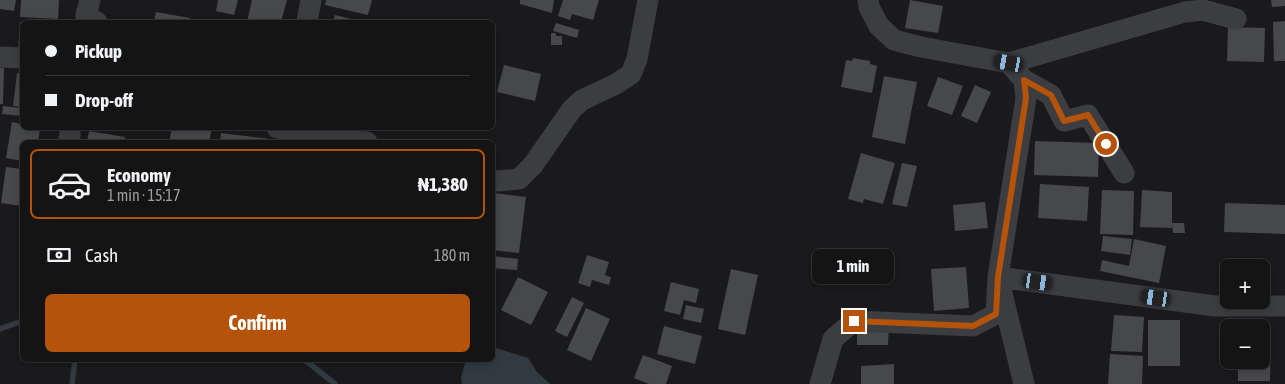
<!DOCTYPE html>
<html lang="en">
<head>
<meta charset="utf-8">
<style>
  :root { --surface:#141415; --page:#1d1d1e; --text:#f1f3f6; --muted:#9d9ea0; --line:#333334; --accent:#b45309 }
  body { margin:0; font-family:"Asap Condensed",sans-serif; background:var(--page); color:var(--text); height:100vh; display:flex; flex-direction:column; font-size:19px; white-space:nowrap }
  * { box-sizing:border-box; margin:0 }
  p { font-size:16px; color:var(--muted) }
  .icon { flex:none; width:28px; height:28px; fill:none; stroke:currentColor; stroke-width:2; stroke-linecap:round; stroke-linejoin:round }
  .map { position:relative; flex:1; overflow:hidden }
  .sheet { position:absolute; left:20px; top:140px; width:475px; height:222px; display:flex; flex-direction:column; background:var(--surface); border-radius:8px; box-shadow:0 2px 8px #0003,0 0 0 1px var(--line) }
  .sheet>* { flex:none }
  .top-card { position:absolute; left:20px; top:20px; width:475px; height:110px; border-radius:8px; box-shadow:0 2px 8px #0003,0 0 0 1px var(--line); display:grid; align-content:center; height:110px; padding:0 25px; background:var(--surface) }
  .buttons { position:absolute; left:1220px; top:259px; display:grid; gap:10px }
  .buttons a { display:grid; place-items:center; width:50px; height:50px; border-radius:8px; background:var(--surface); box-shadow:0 2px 8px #0003,0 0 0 1px var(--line); font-size:25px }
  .end { position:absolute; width:22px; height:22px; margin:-11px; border:6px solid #b45309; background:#fff; box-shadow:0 0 0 2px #fff }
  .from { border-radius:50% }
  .bubble { position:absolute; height:35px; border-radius:8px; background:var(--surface); box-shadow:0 2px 8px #0003,0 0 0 1px var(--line); font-size:16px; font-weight:700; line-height:35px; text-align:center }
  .car { position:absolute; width:15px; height:30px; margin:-15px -8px; border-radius:6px; box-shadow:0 0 4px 1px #0007; background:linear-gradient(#222 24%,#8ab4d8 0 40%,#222 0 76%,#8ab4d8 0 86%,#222 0) }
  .top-card b { display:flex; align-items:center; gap:18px; height:48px; font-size:19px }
  .top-card b+b { border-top:1px solid var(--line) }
  .top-card i { width:12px; height:12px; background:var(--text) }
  ul { padding:9px 0 0; list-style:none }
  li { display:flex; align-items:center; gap:15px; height:70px; margin:0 10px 8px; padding:0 15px; border:2px solid var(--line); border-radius:8px }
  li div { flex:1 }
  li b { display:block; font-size:19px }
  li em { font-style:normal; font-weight:700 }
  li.active { border-color:var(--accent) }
  li>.icon { width:45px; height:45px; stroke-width:1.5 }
  .pay { display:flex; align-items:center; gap:12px; height:55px; padding:0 25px; font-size:19px }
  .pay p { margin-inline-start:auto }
  .button { display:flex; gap:10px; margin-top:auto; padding:10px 25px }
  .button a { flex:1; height:58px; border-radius:8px; background:var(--accent); color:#fff; font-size:20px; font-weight:700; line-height:58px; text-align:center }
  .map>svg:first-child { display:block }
</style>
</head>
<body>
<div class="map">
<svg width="1285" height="384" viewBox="0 0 1285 384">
  <rect width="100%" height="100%" fill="#1a1a1c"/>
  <path fill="#303a40" d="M493,348H496L528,358L537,372L550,384H462L461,377L466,360H492Z"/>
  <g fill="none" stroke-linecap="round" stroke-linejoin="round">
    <path stroke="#303a40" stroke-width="5.5" d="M0,329L22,321
      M305,360L335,384
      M72,384L75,360"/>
  </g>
  <path fill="#47484c" d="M0,0H16L14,11L0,9Z
    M21,0H59L58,19L20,17Z
    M218,0H238L234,15L216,11Z
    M252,0H287L281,22H247Z
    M326,0H372L368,15L325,5Z
    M520,0H554L552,13L520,4Z
    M563,0H599L593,20L572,14L570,20L558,16Z
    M910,0L943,6L938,33L905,28Z
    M1271,0H1285V6L1272,7Z
    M156,12L190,18L189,22H154Z
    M335,15L363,22H333Z
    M1285,21V61H1274L1273,22Z
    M20,22H22V51H18Z
    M556,23L579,30L577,38L553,31Z
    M1228,27L1265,28L1264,62L1227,61Z
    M551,33H556V36H562V45H551Z
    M853,58L870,61V64L877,66L872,93L841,87L846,60L852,61Z
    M504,65L541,74L535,101L497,92Z
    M0,68H4L3,104H0Z
    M17,73L22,74V107L13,106Z
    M884,76L917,82L905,144L872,137Z
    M938,77L963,86L952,115L927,106Z
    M975,85L991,92L977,123L961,116Z
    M3,106L22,108V116L2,114Z
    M12,122L22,124V128H40L38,142H22V161L6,158Z
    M172,128H212L209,142H169Z
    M89,131L125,137L124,142H87Z
    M221,133L270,139L269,142H220Z
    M1035,141L1099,143L1098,177L1034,175Z
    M861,153L895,163L883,204L864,199L863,203L848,199Z
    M902,163L917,166L907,207L892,204Z
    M6,167L22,169V206L1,203Z
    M1040,184L1089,187L1087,221L1038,218Z
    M1102,190L1134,191L1133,235L1100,234Z
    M1142,190L1172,192V228L1140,227Z
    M494,193L526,197L519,253L492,250V209Z
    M985,202L988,228L955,231L953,205Z
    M1225,203L1285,205V234L1224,232Z
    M1172,223H1184L1185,233H1173Z
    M1103,236L1132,239L1130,255L1101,251Z
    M1134,239L1166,246L1159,283L1100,271L1102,260L1129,266Z
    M587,255L609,262L605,275L611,277L609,285L592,280L590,287L578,283Z
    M492,256L518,259L517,270L492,268Z
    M966,267L969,308L934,311L931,269Z
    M731,269L758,275L745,335L718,329Z
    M518,277L548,292L531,325L501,310Z
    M671,282L699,289L696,303L684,300L680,315L664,311Z
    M572,297L584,303L567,337L555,331Z
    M686,305L704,309L701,323L683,319Z
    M586,308L610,319L591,361L567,350Z
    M1114,315L1144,317L1142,352L1111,351Z
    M1148,320H1180V366H1148Z
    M857,323H889L888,345H857Z
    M664,326L702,336L695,364L657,354Z
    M1261,332H1271L1270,381H1238V360H1261Z
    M1110,354L1143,356L1142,384H1108Z
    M643,355L672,366L666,384H649L634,378Z
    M894,364V384H861V366Z"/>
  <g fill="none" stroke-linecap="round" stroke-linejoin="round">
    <path stroke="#3b3d41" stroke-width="21" d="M90,0L86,15L97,22
      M868,0L869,7L879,26L894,40L921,47L1009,63L1185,12L1203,10L1236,19
      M307,22L311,0
      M0,57L22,58
      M1024,80L1051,95L1064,121L1088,115L1124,173
      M277,128L348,141L367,142
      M68,142L70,136V128
      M492,180L498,181L519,179L533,165L572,109L582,100L616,84L631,74L637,59L648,0
      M820,384L833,339L854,321L973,326L996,314L998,277L1026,98L1024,80L1009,63
      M1024,384L998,277L1215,306H1285"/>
  </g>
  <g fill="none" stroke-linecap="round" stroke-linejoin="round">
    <path stroke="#b45309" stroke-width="6" d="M854,321L973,326L996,314L998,277L1026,98L1024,80L1051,95L1064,121L1088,115L1106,144"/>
  </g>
</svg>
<div class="buttons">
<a>+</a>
<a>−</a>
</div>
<i class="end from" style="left:1106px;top:144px"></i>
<i class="end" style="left:854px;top:321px"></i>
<div class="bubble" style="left:812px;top:249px;width:82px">1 min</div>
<i class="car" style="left:1009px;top:63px;rotate:280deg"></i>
<i class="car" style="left:1038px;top:282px;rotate:98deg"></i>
<i class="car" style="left:1156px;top:298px;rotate:278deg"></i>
<div class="top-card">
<b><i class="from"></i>Pickup</b>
<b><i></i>Drop-off</b>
</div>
<section class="sheet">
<ul>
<li class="active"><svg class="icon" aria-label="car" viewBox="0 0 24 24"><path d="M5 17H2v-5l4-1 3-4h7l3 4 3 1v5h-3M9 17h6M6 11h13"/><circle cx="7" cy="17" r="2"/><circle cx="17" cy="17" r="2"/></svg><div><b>Economy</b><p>1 min · 15:17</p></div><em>₦1,380</em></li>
</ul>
<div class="pay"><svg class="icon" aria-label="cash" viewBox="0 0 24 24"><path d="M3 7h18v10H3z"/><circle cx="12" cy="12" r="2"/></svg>Cash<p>180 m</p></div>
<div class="button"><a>Confirm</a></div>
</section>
</div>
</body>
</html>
